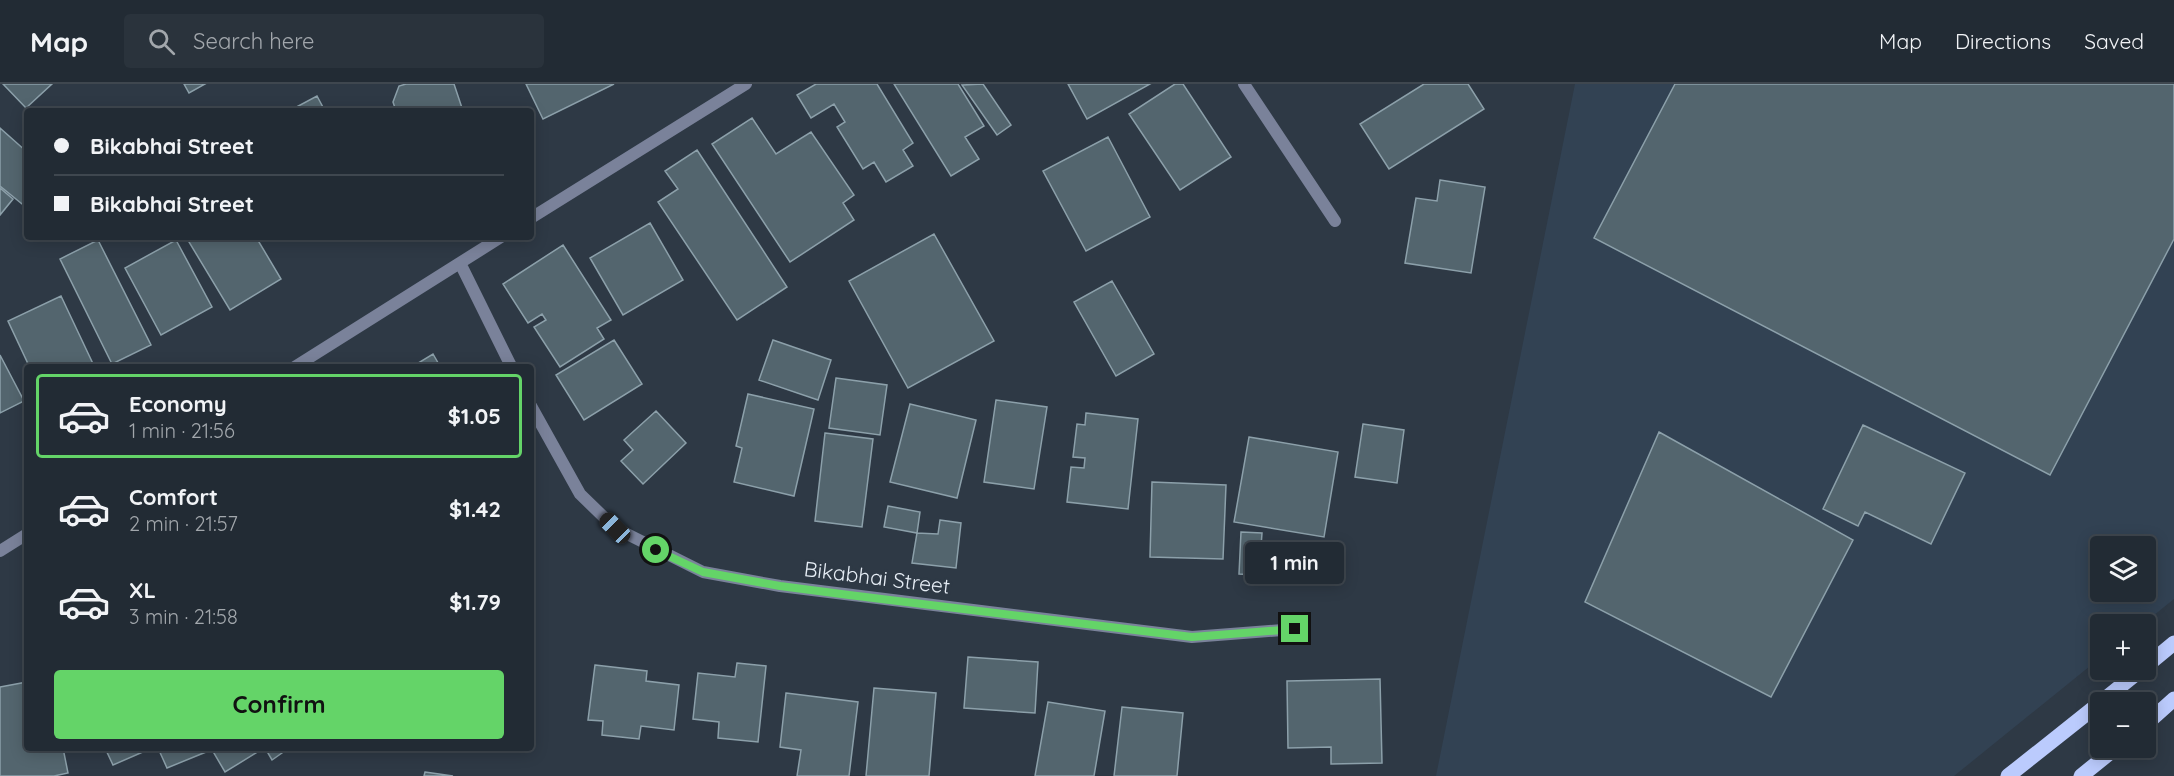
<!DOCTYPE html>
<html lang="en">
<head>
<meta charset="utf-8">
<style>
  :root { --surface:#222b34; --page:#2a333c; --text:#f1f3f6; --muted:#a2a7ac; --line:#3f474f; --accent:#64d468 }
  body { margin:0; font-family:Quicksand,sans-serif; background:var(--page); color:var(--text); height:100vh; display:flex; flex-direction:column; font-size:22px; white-space:nowrap }
  * { box-sizing:border-box; margin:0 }
  p { font-size:20px; color:var(--muted) }
  .icon { flex:none; width:33px; height:33px; fill:none; stroke:currentColor; stroke-width:2; stroke-linecap:round; stroke-linejoin:round }
  .map { position:relative; flex:1; overflow:hidden }
  .sheet { position:absolute; left:24px; top:280px; width:510px; height:387px; display:flex; flex-direction:column; background:var(--surface); border-radius:6px; box-shadow:0 3px 15px #0003,0 0 0 2px var(--line) }
  .sheet>* { flex:none }
  .top-card { position:absolute; left:24px; top:24px; width:510px; height:132px; border-radius:6px; box-shadow:0 3px 15px #0003,0 0 0 2px var(--line); display:grid; align-content:center; height:132px; padding:0 30px; background:var(--surface) }
  .controls { position:absolute; left:2090px; top:452px; display:grid; gap:12px }
  .controls a { display:grid; place-items:center; width:66px; height:66px; border-radius:6px; background:var(--surface); box-shadow:0 3px 15px #0003,0 0 0 2px var(--line); font-size:30px }
  .end { position:absolute; width:27px; height:27px; margin:-14px; border:8px solid #64d468; background:#111; box-shadow:0 0 0 3px #111 }
  .from { border-radius:50% }
  .bubble { position:absolute; height:42px; border-radius:6px; background:var(--surface); box-shadow:0 3px 15px #0003,0 0 0 2px var(--line); font-size:20px; font-weight:800; line-height:42px; text-align:center }
  .car { position:absolute; width:18px; height:36px; margin:-18px -9px; border-radius:8px; box-shadow:0 0 4px 2px #0007; background:linear-gradient(#222 24%,#8ab4d8 0 40%,#222 0 76%,#8ab4d8 0 86%,#222 0) }
  .top-card b { display:flex; align-items:center; gap:21px; height:57px; font-size:22px }
  .top-card b+b { border-top:2px solid var(--line) }
  .top-card i { width:15px; height:15px; background:var(--text) }
  ul { padding:10px 0 0; list-style:none }
  li { display:flex; align-items:center; gap:18px; height:84px; margin:0 12px 9px; padding:0 18px; border:3px solid transparent; border-radius:6px }
  li div { flex:1 }
  li b { display:block; font-size:22px }
  li em { font-style:normal; font-weight:800 }
  li.current { border-color:var(--accent) }
  li>.icon { width:54px; height:54px; stroke-width:1.5 }
  .action { display:flex; gap:12px; margin-top:auto; padding:12px 30px }
  .action a { flex:1; height:69px; border-radius:6px; background:var(--accent); color:#111; font-size:24px; font-weight:800; line-height:69px; text-align:center }
  header { display:flex; align-items:center; gap:36px; box-sizing:border-box; height:84px; padding:0 30px; background:var(--surface); border-bottom:2px solid var(--line) }
  header strong { font-size:28px }
  nav { display:flex; gap:33px; margin-inline-start:auto; font-size:21px }
  .search { width:420px; height:54px; background:var(--page); display:flex; align-items:center; gap:15px; box-sizing:border-box; padding:0 21px; border-radius:6px; color:var(--muted); font-size:22px }
  .map>svg:first-child { display:block }
</style>
</head>
<body>
<header>
<strong>Map</strong>
<div class="search"><svg class="icon" aria-label="search" viewBox="0 0 24 24"><circle cx="10" cy="10" r="6"/><path d="M15 15l6 6"/></svg>Search here</div>
<nav><a>Map</a><a>Directions</a><a>Saved</a></nav>
</header>
<div class="map">
<svg width="2174" height="692" viewBox="0 0 2174 692">
  <rect width="100%" height="100%" fill="#2e3945"/>
  <path fill="#324253" fill-rule="evenodd" d="M1575,0H2174V515L2143,540H2100V574L1954,692H1436ZM2100,462H2145V507H2100Z"/>
  <path fill="#53656e" stroke="#8ca0aa" stroke-width="1.5" d="M3,0H52L26,24Z
    M184,0H205L189,9Z
    M406,0H454L463,27H396L393,18L399,2Z
    M526,0H614L543,35Z
    M816,0H877L913,59L903,66L913,82L886,98L874,78L863,85L837,43L845,38L834,20L811,34L797,11Z
    M894,0H958L984,42L965,53L979,75L951,92Z
    M983,0L1011,41L997,51L962,1Z
    M1068,0H1150L1087,35Z
    M1175,0H1183L1231,73L1180,106L1129,30Z
    M1424,0H1468L1484,25L1389,85L1360,40Z
    M1675,0H2174V155L2050,391L1594,154Z
    M317,12L325,27H289Z
    M752,34L776,70L811,48L854,111L843,119L854,136L790,178L712,60Z
    M0,44L27,68V124L0,102Z
    M1108,53L1150,133L1086,167L1043,87Z
    M697,66L787,203L737,236L658,118L678,105L665,87Z
    M1440,96L1485,103L1471,189L1405,179L1416,114L1437,117Z
    M0,104L13,115L0,131Z
    M650,139L683,196L623,231L590,174Z
    M934,150L994,257L908,304L849,197Z
    M186,153H256L281,195L230,226Z
    M98,156L151,261L112,280L60,175Z
    M176,156L212,223L161,251L125,184Z
    M563,161L611,236L597,244L604,255L560,283L534,243L546,236L542,230L528,239L503,200Z
    M1112,197L1154,270L1116,292L1074,218Z
    M61,212L95,284H30L8,237Z
    M614,256L642,300L584,336L556,291Z
    M773,256L831,276L818,316L759,296Z
    M433,270L441,284H410Z
    M0,271L24,317L0,329Z
    M836,294L887,301L880,351L829,344Z
    M748,310L814,325L794,412L734,398L742,364L736,362Z
    M996,316L1047,323L1034,405L984,398Z
    M910,320L976,336L957,414L890,398Z
    M656,327L686,359L643,400L621,377L633,366L624,356Z
    M1086,329L1138,335L1128,425L1067,418L1071,383L1084,384L1085,374L1073,373L1077,340L1085,341Z
    M1363,340L1404,346L1397,399L1355,393Z
    M1863,341L1965,389L1931,460L1865,428L1858,442L1823,425Z
    M1659,348L1853,456L1771,613L1585,518Z
    M825,349L873,355L862,443L815,437Z
    M1249,353L1338,368L1324,453L1234,438Z
    M1152,398L1226,401L1223,475L1150,473Z
    M888,422L920,428L917,449L884,443Z
    M940,436L961,439L956,484L912,479L917,449L938,450Z
    M1241,448L1262,449L1259,491L1239,490Z
    M968,573L1038,578L1035,629L964,624Z
    M737,579L766,582L758,658L718,654L719,638L693,635L698,589L735,593Z
    M595,581L647,587L646,597L679,601L674,646L641,642L639,655L602,651L603,637L588,636Z
    M1380,595L1382,679L1331,680V663L1288,664L1287,597Z
    M27,598V664H63L68,689L54,692H0V603Z
    M874,604L936,609L929,692H866Z
    M786,609L858,618L849,692H797L801,666L780,663Z
    M1048,618L1105,627L1094,692H1035Z
    M1122,623L1183,629L1177,692H1114Z
    M105,664H152L113,681Z
    M158,664H204L206,668L167,684Z
    M211,664H264L225,688Z
    M265,664H289L272,676Z
    M425,688L453,692H424Z"/>
  <g fill="none" stroke-linecap="round" stroke-linejoin="round">
    <path stroke="#7a829a" stroke-width="12" d="M1244,0L1335,137
      M531,134L746,0
      M460,179L512,284
      M293,284L501,153
      M531,322L580,410L615,444L703,488L780,502L1192,553L1295,545
      M0,467L27,450"/>
    <path stroke="#bbcbfd" stroke-width="15" d="M2145,583L2174,559
      M2101,618L2142,585
      M2145,641L2174,615
      M2008,692L2100,619
      M2081,692L2117,663"/>
  </g>
  <g fill="none" stroke-linecap="round" stroke-linejoin="round">
    <path stroke="#64d468" stroke-width="8" d="M656,466L703,488L780,502L849,511L1192,553L1295,545"/>
  </g>
  <g text-anchor="middle" stroke-width="5" stroke-linejoin="round" paint-order="stroke">
    <g font-size="21" fill="#e6edf5" stroke="#2e3945">
      <text transform="translate(877 494) rotate(7)" y="7">Bikabhai Street</text>
    </g>
  </g>
</svg>
<div class="controls">
<a><svg class="icon" aria-label="layers" viewBox="0 0 24 24"><path d="M12 4l9 5-9 5-9-5zM3 14l9 5 9-5"/></svg></a>
<a>+</a>
<a>−</a>
</div>
<i class="end from" style="left:656px;top:466px"></i>
<i class="end" style="left:1295px;top:545px"></i>
<div class="bubble" style="left:1245px;top:458px;width:99px">1 min</div>
<i class="car" style="left:615px;top:444px;rotate:315deg"></i>
<div class="top-card">
<b><i class="from"></i>Bikabhai Street</b>
<b><i></i>Bikabhai Street</b>
</div>
<section class="sheet">
<ul>
<li class="current"><svg class="icon" aria-label="car" viewBox="0 0 24 24"><path d="M5 17H2v-5l4-1 3-4h7l3 4 3 1v5h-3M9 17h6M6 11h13"/><circle cx="7" cy="17" r="2"/><circle cx="17" cy="17" r="2"/></svg><div><b>Economy</b><p>1 min · 21:56</p></div><em>$1.05</em></li>
<li><svg class="icon" aria-label="car" viewBox="0 0 24 24"><path d="M5 17H2v-5l4-1 3-4h7l3 4 3 1v5h-3M9 17h6M6 11h13"/><circle cx="7" cy="17" r="2"/><circle cx="17" cy="17" r="2"/></svg><div><b>Comfort</b><p>2 min · 21:57</p></div><em>$1.42</em></li>
<li><svg class="icon" aria-label="car" viewBox="0 0 24 24"><path d="M5 17H2v-5l4-1 3-4h7l3 4 3 1v5h-3M9 17h6M6 11h13"/><circle cx="7" cy="17" r="2"/><circle cx="17" cy="17" r="2"/></svg><div><b>XL</b><p>3 min · 21:58</p></div><em>$1.79</em></li>
</ul>
<div class="action"><a>Confirm</a></div>
</section>
</div>
</body>
</html>
